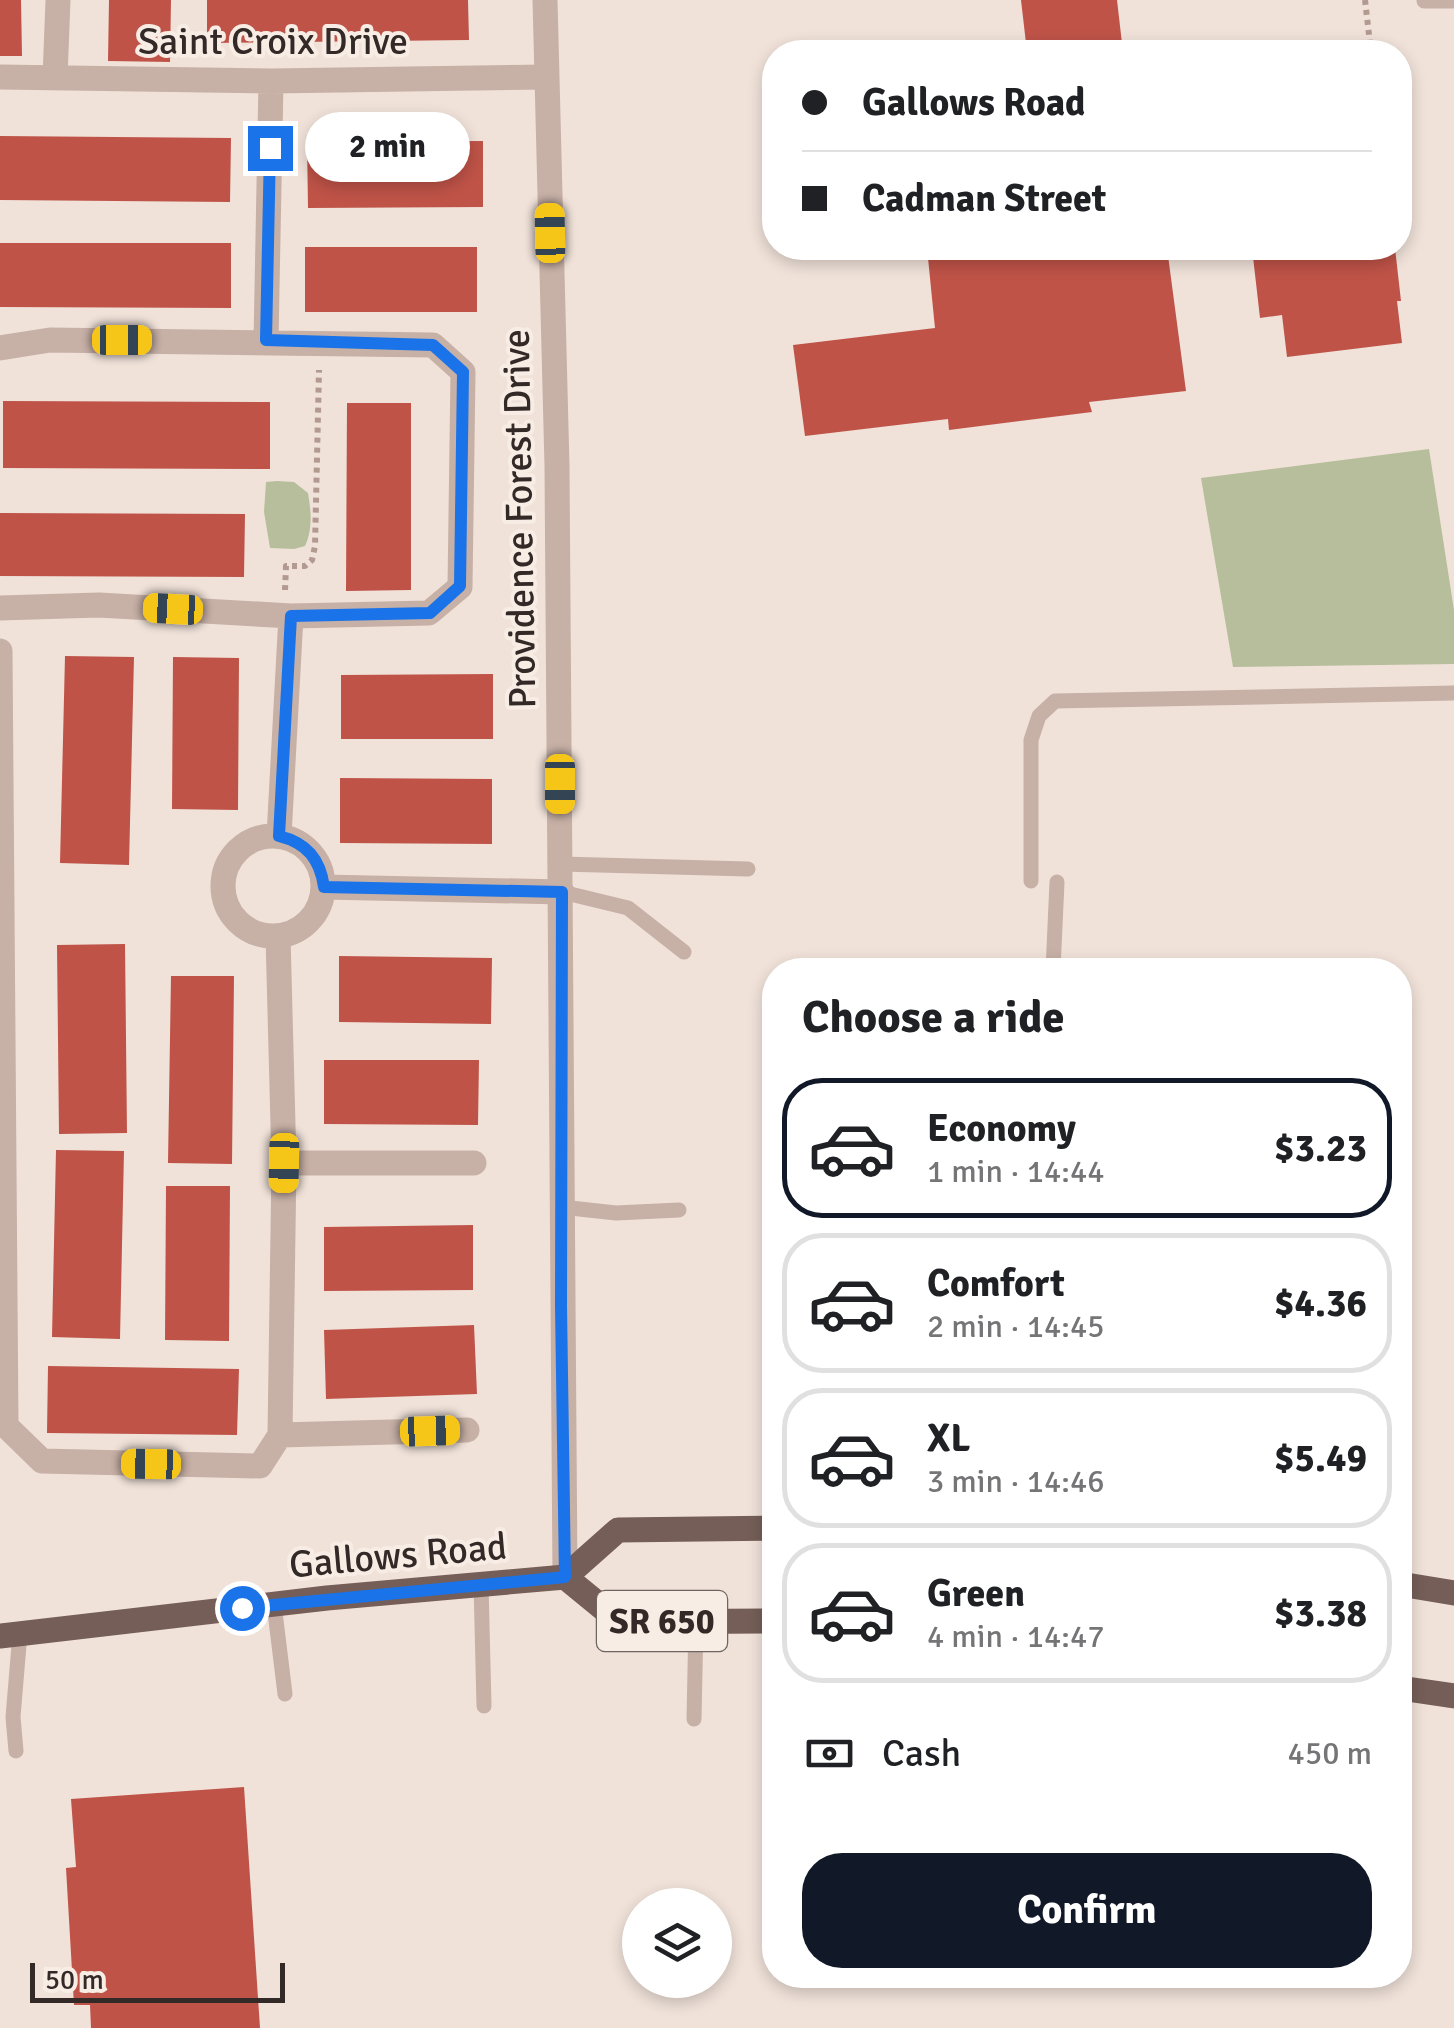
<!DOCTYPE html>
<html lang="en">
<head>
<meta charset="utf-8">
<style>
  :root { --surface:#fff; --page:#f6f6f6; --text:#202124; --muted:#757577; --line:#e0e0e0; --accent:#111827 }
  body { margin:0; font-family:Signika,sans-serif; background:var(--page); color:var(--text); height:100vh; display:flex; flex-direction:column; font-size:38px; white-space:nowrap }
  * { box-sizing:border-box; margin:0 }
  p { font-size:32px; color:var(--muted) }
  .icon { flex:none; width:55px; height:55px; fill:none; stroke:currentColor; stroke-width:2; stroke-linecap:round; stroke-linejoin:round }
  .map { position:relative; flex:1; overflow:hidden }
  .details { position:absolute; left:762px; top:958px; width:650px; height:1030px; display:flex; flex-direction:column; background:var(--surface); border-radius:40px; box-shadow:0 5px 15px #0003 }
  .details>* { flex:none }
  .guide { position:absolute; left:762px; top:40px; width:650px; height:220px; border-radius:40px; box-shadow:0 5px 15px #0003; display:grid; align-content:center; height:220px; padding:0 40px; background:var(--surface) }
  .buttons { position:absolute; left:622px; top:1888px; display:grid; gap:20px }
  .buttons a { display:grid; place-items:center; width:110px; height:110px; border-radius:50%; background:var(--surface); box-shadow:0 5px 15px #0003; font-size:50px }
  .scale { position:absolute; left:30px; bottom:25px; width:255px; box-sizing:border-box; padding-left:10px; border:5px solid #332927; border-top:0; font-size:28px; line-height:35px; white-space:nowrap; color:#332927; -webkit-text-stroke:8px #f8ede5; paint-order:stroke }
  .end { position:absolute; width:45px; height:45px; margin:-22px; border:12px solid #1a73e8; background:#fff; box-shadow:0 0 0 5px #fff }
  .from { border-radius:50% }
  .bubble { position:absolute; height:70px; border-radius:35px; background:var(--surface); box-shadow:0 5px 15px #0003; font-size:32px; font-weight:700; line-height:70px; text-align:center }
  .car { position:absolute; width:30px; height:60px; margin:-30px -15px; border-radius:12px; box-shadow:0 0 8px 2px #0007; background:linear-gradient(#f5c518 24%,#345 0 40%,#f5c518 0 76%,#345 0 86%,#f5c518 0) }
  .guide b { display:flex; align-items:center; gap:35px; height:95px; font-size:38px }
  .guide b+b { border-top:2px solid var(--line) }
  .guide i { width:25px; height:25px; background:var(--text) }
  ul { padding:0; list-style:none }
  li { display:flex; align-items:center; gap:30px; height:140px; margin:0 20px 15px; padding:0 20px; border:5px solid var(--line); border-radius:40px }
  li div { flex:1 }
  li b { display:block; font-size:38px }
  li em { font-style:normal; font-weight:700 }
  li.on { border-color:var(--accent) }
  li>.icon { width:90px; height:90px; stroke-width:1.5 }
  h2 { padding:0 40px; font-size:45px; line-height:120px }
  .pay { display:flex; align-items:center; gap:25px; height:110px; padding:0 40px; font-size:38px }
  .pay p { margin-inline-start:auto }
  .button { display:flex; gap:20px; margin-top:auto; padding:20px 40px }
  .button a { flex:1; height:115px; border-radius:40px; background:var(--accent); color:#fff; font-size:40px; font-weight:700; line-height:115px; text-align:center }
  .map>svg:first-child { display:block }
</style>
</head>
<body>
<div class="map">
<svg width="1454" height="2028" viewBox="0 0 1454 2028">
  <rect width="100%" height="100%" fill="#f0e2d9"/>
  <path fill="#b7be9b" d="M1429,449L1454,610V664L1233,667L1201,478Z
    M277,481L294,482L308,493C311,510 313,529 305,546L294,549L270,548L264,512L266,482Z"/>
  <path fill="#bf5348" d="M0,0H21L22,56H0Z
    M109,0H171L170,62L108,61Z
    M207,0H468L469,40L207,43Z
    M1021,0H1117L1123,52H1027Z
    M0,136L231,138L230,202L0,200Z
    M483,141V207L308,208L307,142Z
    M0,243H231V308L0,307Z
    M305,247H477V312H305Z
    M927,248H1167L1186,391L1089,402L1092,412L949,430L948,419L805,436L793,345L935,328Z
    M1252,248H1395L1401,301H1397L1402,343L1287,357L1282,315L1260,318Z
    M3,401L270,402V469L3,468Z
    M347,403H411V590L346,591Z
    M0,513L245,514L244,577L0,576Z
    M65,656L134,657L129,865L60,863Z
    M173,657L239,658L238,810L172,809Z
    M493,674V739H341V675Z
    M340,778L492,779V844L340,843Z
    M125,944L127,1133L59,1134L57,945Z
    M339,956L492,958L491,1024L339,1022Z
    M1262,962L1263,970H1175L1174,966Z
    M171,976H234L232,1164L168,1163Z
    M324,1060H479L478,1125L324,1124Z
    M56,1150L124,1151L120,1339L52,1337Z
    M166,1186H230L229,1341L165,1340Z
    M473,1225V1290L324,1291V1227Z
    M474,1325L477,1394L326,1399L324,1330Z
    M48,1366L239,1369L237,1435L47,1433Z
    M244,1787L260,2028H91L90,2005H74L66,1868L76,1867L71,1799Z"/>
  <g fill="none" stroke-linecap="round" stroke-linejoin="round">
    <path stroke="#b29a91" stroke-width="6" stroke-dasharray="5 5" stroke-linecap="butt" d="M1365,0L1371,52
      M285,590L286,566H305L312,560L315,546L319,370"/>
    <path stroke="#c7b0a6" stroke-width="15" d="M1424,1H1454
      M561,864L748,869
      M1031,881V740L1039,716L1055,701L1454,693
      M562,892L628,908L684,952
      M1053,970L1057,882
      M561,1207L616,1213L679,1210
      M481,1584L484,1706
      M274,1604L285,1694
      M694,1719L696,1621
      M16,1751L13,1717L20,1633"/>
    <path stroke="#c7b0a6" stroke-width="25" d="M0,77L271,81L546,77
      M55,78L58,0
      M266,341L271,81
      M0,348L50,340L433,345L463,372L460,587L429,613L291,616L99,605L0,608
      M0,651L6,1426L42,1461L260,1466L280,1435L284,1163L278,936
      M223 886a50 50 0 1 1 100 0a50 50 0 1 1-100 0Z
      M279,836L291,616
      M323,887L562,892
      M284,1163H474
      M280,1435L467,1430"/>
    <path stroke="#c7b0a6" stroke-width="25" d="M545,0L557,466L565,1577"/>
    <path stroke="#755e58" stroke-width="25" d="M565,1577L620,1622L775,1621
      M1400,1584L1454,1593
      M0,1636L327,1598L565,1577L618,1530L775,1528
      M1400,1688L1454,1696"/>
  </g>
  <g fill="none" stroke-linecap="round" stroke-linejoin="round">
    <path stroke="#1a73e8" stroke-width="12" d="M242,1608L565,1577L561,1306L562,892L324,887C320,859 307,843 279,836L291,616L430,613L460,586L463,372L433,345L266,340L270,148"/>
  </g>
  <g text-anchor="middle" stroke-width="8" stroke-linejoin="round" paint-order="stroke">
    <rect fill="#f8ede5" stroke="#6e6460" stroke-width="2.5" x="597" y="1591" width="130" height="60" rx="8"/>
    <g font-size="35" font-weight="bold" fill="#332927">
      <text x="662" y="1633">SR 650</text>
    </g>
    <g font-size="38" fill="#332927" stroke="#f8ede5">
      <text x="273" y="54">Saint Croix Drive</text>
      <text transform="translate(519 519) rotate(-91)" y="13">Providence Forest Drive</text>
      <text transform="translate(398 1555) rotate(-5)" y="13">Gallows Road</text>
    </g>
  </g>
</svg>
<div class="buttons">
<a><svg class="icon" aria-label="layers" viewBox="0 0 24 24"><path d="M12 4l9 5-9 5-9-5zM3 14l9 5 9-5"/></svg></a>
</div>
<div class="scale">50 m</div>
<i class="end from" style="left:242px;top:1608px"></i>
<i class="end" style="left:270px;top:148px"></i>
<div class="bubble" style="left:305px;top:112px;width:165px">2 min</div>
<i class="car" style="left:550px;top:233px;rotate:359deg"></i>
<i class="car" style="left:122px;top:340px;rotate:90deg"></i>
<i class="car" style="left:173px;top:609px;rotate:273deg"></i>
<i class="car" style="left:560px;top:784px;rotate:180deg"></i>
<i class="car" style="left:284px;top:1163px;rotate:181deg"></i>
<i class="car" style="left:430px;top:1431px;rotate:88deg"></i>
<i class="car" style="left:151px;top:1464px;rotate:271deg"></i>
<div class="guide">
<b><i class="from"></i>Gallows Road</b>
<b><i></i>Cadman Street</b>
</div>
<section class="details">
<h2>Choose a ride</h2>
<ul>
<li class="on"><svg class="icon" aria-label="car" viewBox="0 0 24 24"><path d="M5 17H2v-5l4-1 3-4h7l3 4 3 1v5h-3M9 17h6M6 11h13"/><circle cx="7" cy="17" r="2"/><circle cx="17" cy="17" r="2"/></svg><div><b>Economy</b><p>1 min · 14:44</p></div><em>$3.23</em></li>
<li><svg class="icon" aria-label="car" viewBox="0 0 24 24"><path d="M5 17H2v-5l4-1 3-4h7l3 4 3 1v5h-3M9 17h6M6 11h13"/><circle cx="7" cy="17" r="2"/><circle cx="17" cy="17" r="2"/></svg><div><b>Comfort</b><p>2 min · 14:45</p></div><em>$4.36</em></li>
<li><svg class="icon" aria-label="car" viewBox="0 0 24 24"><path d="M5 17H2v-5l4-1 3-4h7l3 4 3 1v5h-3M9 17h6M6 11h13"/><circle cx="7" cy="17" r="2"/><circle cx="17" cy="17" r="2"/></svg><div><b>XL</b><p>3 min · 14:46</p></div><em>$5.49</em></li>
<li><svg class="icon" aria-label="car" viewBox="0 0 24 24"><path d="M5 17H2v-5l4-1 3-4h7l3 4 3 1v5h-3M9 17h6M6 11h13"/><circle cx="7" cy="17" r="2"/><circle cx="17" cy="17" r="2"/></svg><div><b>Green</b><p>4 min · 14:47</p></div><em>$3.38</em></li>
</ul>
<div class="pay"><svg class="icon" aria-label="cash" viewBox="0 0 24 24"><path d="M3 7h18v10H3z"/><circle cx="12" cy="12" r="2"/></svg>Cash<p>450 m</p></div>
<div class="button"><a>Confirm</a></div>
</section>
</div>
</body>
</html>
